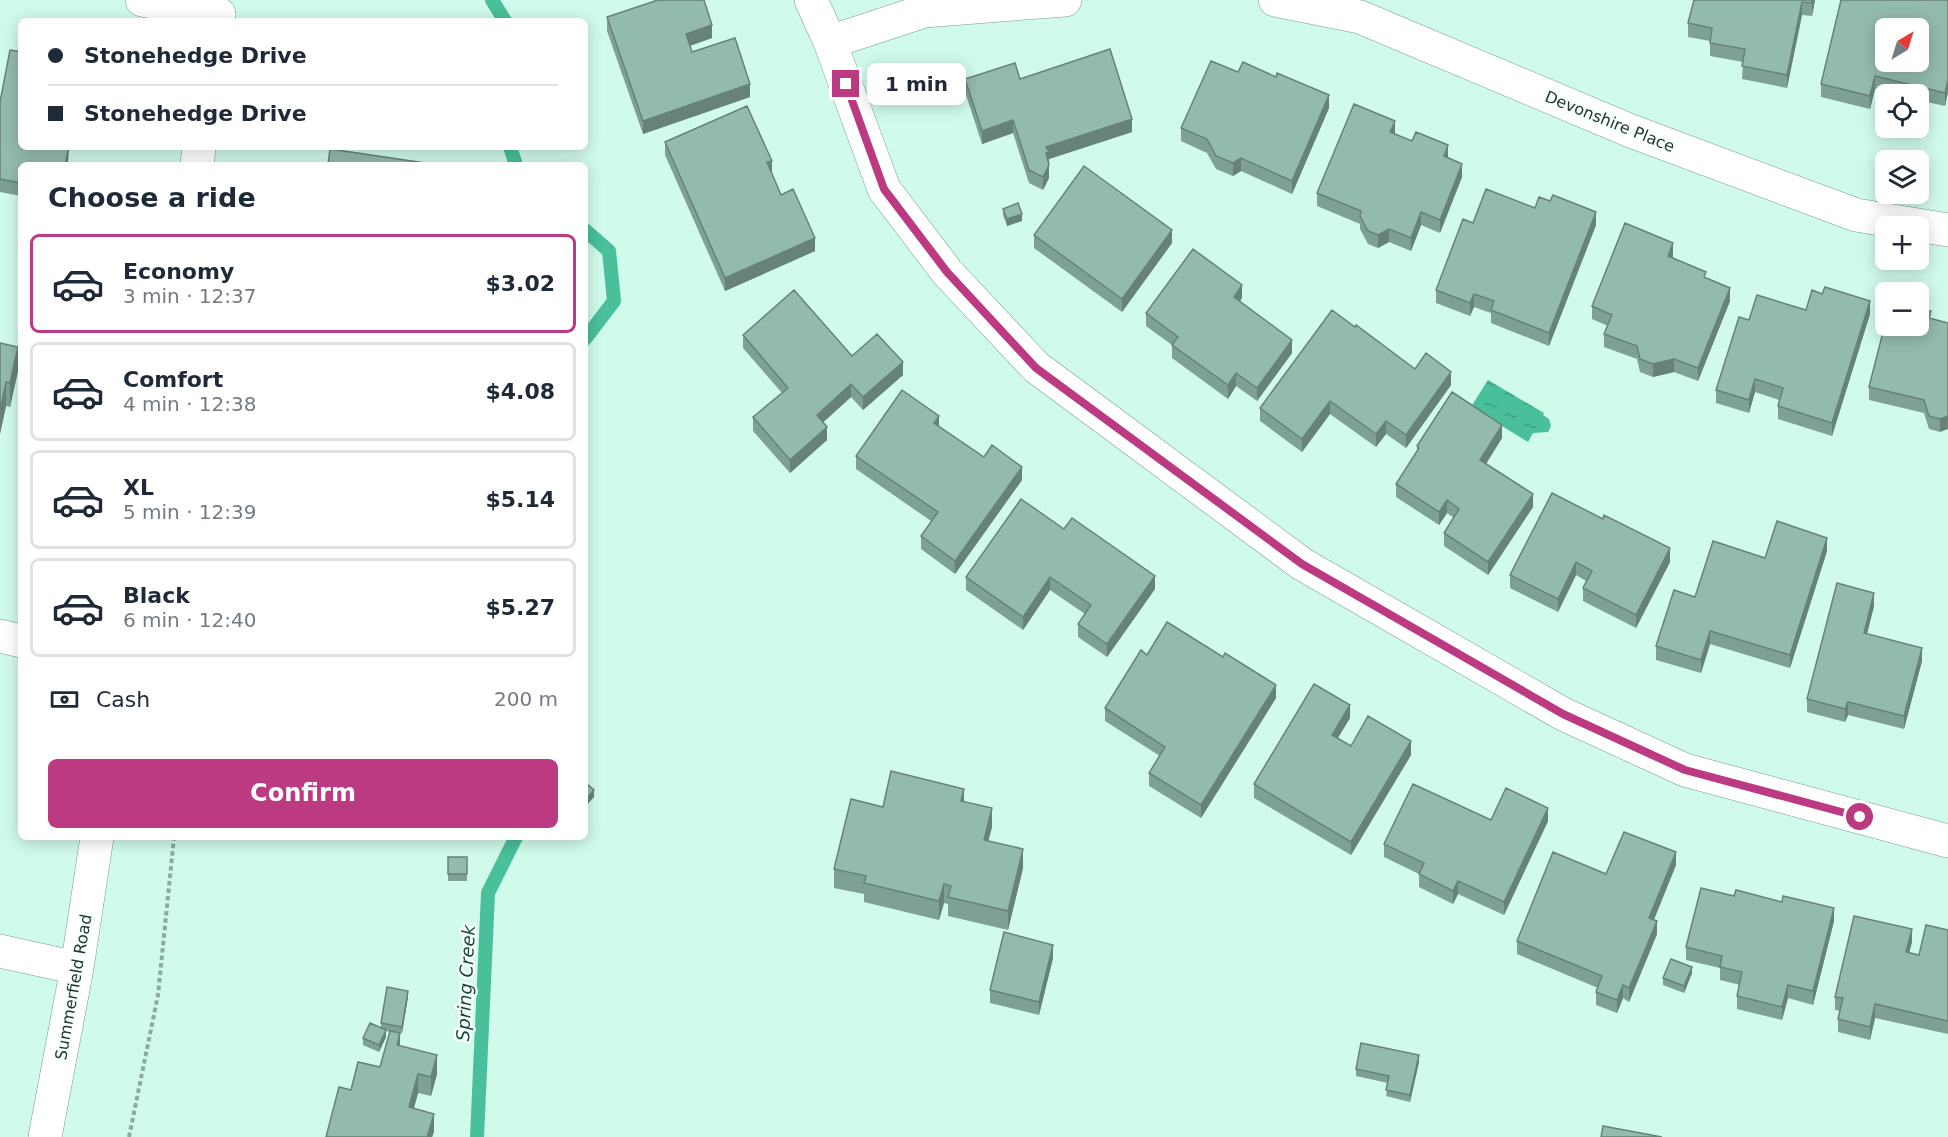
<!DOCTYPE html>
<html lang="en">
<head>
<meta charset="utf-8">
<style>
  :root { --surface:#fff; --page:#f2f2f3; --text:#1f2937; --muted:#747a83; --line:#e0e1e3; --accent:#bb3a82 }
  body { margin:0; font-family:"DejaVu Sans",sans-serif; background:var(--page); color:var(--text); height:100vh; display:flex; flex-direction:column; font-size:22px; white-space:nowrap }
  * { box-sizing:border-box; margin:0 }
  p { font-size:20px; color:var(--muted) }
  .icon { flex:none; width:33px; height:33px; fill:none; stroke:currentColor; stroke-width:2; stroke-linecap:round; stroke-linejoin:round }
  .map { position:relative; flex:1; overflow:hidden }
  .details { position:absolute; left:18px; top:162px; width:570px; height:678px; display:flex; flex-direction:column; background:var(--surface); border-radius:9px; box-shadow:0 3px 15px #0003 }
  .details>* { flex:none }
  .banner { position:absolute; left:18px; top:18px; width:570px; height:132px; border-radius:9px; box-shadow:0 3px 15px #0003; display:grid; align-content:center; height:132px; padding:0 30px; background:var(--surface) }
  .needle { width:39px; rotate:38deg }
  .buttons { position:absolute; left:1875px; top:18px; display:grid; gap:12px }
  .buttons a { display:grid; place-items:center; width:54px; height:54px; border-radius:9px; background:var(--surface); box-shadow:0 3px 15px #0003; font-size:30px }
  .end { position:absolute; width:27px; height:27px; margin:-14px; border:8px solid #bb3a82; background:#fff; box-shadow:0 0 0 3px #fff }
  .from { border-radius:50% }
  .bubble { position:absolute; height:42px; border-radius:9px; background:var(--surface); box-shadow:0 3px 15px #0003; font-size:20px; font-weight:600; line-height:42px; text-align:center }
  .banner b { display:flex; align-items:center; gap:21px; height:57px; font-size:22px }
  .banner b+b { border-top:2px solid var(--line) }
  .banner i { width:15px; height:15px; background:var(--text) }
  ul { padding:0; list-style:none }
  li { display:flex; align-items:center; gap:18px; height:99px; margin:0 12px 9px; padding:0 18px; border:3px solid var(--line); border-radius:9px }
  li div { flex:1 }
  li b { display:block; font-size:22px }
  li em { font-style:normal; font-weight:600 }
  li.selected { border-color:var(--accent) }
  li>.icon { width:54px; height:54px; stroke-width:1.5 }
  h2 { padding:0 30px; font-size:27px; line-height:72px }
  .pay { display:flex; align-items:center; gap:15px; height:66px; padding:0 30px; font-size:22px }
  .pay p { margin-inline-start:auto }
  .button { display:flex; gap:12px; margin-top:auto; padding:12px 30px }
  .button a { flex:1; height:69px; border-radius:9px; background:var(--accent); color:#fff; font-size:24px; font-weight:600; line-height:69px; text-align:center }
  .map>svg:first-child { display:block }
</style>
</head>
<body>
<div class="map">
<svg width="1948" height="1137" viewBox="0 0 1948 1137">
  <defs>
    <pattern id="water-ripples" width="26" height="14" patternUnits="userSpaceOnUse" patternTransform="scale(1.5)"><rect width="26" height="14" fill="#4abf9c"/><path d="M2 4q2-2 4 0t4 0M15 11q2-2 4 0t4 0" fill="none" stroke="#3d9c80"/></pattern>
  </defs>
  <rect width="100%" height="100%" fill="#d0faea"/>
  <path fill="url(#water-ripples)" d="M1488,380L1544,413L1543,415L1549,419L1551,426L1548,432L1533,433L1528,442L1471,407Z"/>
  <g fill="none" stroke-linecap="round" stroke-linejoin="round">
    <path stroke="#4abf9c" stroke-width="14" d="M492,0L505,21
      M510,147L516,165
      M585,230L609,251L614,301L585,339
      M477,1137L488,893L516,837"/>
    <defs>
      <path id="minor" d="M142,0L219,14
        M811,0L830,42L884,189L947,272L1036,367L1302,564L1563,714L1685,770L1948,841
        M1275,0L1360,17L1631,131L1856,215L1948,230
        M830,42L924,11L1065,0
        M197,165L199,147
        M0,636L21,641
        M0,951L77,968
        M45,1137L77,968L97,837"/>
    </defs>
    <use href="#minor" stroke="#759c8d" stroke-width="34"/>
    <path stroke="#8bab9f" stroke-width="4" stroke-dasharray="4.5 3" stroke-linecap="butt" d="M129,1137L158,995L174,837"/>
    <use href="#minor" stroke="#fff" stroke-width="33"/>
  </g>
  <path fill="#7ea194" d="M1694,0H1815L1812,16L1802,15L1787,88L1742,79L1743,62L1710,56V41L1688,37V23Z
    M1948,0V92L1945,106L1918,100V94H1897L1875,89L1870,109L1821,97V84Z
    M607,17L712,38L690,46L692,52L750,97L643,134L607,31Z
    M1238,72L1329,108L1292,194L1241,171L1233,176L1216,169L1207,153L1181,141V128Z
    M965,79H1020L1132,132L1049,159V178L1043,190L1029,183L1013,133L982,144L965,92Z
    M0,102L69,159L21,165V196L0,192Z
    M1395,134L1448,158L1462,177L1440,233L1421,225L1411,251L1389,242L1378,248L1368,244L1360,229V224L1317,206V193Z
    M665,142L772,174L781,195L815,251L725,291L665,155Z
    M1535,208L1596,225L1549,346L1491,323V313L1474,307L1470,316L1436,303V290L1473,223Z
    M1003,209L1022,221L1007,226L1003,215Z
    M1034,235L1172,243L1122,312L1034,248Z
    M1673,256L1672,258L1706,278L1730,301L1698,381L1674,372L1653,377L1640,372L1637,359L1604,347V334L1608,326L1592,319V306Z
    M1242,298L1240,301L1292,353L1257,401L1236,386L1228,399L1172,358V345L1146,326V313Z
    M1806,310L1870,314L1832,436L1778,419V406L1779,400L1755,392L1749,413L1716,403V390L1749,320Z
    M1931,319L1948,323L1940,432L1929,429L1924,413L1869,400V387Z
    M1355,327L1415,369L1451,385L1406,448L1386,434L1376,447L1330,414L1302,452L1260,421V408Z
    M743,335L852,356L903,375L863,410L851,397L823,422L827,440L790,473L753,431V417L782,393L743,348Z
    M0,343L18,371L10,407L6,406L0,434Z
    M939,426L984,457L1022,480L955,574L921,549V536L931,521L856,469V456Z
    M1502,438L1486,464L1533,507L1488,575L1444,546V533L1454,518L1447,513L1439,525L1396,497V484L1417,452V446Z
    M1552,493L1670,562L1636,628L1583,601V588L1586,581L1576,575L1558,612L1510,588V575Z
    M1064,529L1155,589L1107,657L1078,637V624L1085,614L1050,590L1023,630L966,590V577Z
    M1827,551L1790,668L1710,644L1701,673L1656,660V646L1695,597L1765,558Z
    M1874,606L1867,634L1922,661L1904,729L1848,715L1845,722L1807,712V699Z
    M1147,655L1276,698L1201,818L1149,786V773L1160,756L1105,721V708Z
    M1350,718L1337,738L1351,746L1411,755L1351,855L1254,798V784Z
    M964,802L992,827L988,841L1023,868L1008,930L948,916V904L944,903L939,920L864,902V894L834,888V869L883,807Z
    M1491,820L1548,821L1504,915L1458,894L1453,904L1419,887V874L1384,857V844Z
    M448,857H467V881H448Z
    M1676,865L1654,920L1657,934L1629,1002L1623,998L1617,1013L1596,1005V992L1598,988L1517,954V941L1606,874Z
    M1834,921L1813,1005L1788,998L1782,1020L1737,1009V996L1740,985L1720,980V968L1686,960V947Z
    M1948,930V1034L1875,1018L1870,1040L1838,1032V1019L1840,1011L1835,1010V997L1912,942L1909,953L1919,955Z
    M1053,958L1039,1015L990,1003V990Z
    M1692,973L1684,993L1663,985V978Z
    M408,997L402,1033H400V1046L437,1074L431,1096L418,1093L414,1108L434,1132L432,1137H326L351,1090L380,1067L390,1032L386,1031V1037L379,1052L363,1045V1038L381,1028V1023Z
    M1419,1062L1410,1102L1386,1096L1388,1083L1356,1076V1069Z"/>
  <path fill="#678378" d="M1812,0H1815L1812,16Z
    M1802,2V15L1787,88V75Z
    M712,25V38L686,47V34Z
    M1875,76V89L1870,109V96Z
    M1948,79V92L1945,106V93Z
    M750,84V97L643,134V121Z
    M1329,95V108L1292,194V181Z
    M1132,119V132L1049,159V165L1046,153V147Z
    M1013,120V133L982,144V131Z
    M1395,121V134L1390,132Z
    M1448,145V158L1444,156Z
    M69,147L68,165H65Z
    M1241,158V171L1233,176V163Z
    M772,161V174L767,162Z
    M1462,164V177L1440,233V220Z
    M1049,165V178L1043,190V177Z
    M1421,212V225L1411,251V238Z
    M1596,212V225L1549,346V333Z
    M1022,214V221L1007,226V219Z
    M1389,229V242L1378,248V235Z
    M1172,230V243L1122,312V299Z
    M815,238V251L725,291V278Z
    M1673,243V256L1668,269V256Z
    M1242,285V298L1234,310V297Z
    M1730,288V301L1698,381V368Z
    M1474,294V307L1470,316V303Z
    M1870,301V314L1832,436V423Z
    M1292,340V353L1257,401V388Z
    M18,347V371L10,407V383Z
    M1674,359V372L1653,377V364Z
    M903,362V375L863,410V397Z
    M1451,372V385L1406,448V435Z
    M1236,373V386L1228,399V385Z
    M1755,379V392L1749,413V400Z
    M6,382V406L0,434V411Z
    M851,384V397L817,428V415Z
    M1330,401V414L1302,452V439Z
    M939,416V429L934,423Z
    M1948,416V429L1940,432V419Z
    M1386,421V434L1376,447V434Z
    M1502,425V438L1480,473V460Z
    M827,427V440L790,473V460Z
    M1022,467V480L955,574V561Z
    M1533,494V507L1488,575V562Z
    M1447,500V513L1439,525V512Z
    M1827,538V551L1790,668V655Z
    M1670,548V562L1636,628V615Z
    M1576,562V575L1558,612V599Z
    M1155,576V589L1107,657V644Z
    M1050,577V590L1023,630V617Z
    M1874,593V606L1864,646V633Z
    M1710,631V644L1701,673V660Z
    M1922,648V661L1904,729V716Z
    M1276,685V698L1201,818V805Z
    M1848,702V715L1845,722V709Z
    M1350,705V718L1332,748V735Z
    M1411,741V755L1351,855V842Z
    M964,789V807L961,801Z
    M594,790V797L585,807V801Z
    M992,808V827L984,858V840Z
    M1548,808V821L1504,915V902Z
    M1023,849V868L1008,930V911Z
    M1676,852V865L1649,931V918Z
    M1458,881V894L1453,904V891Z
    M944,884V903L939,920V901Z
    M1834,908V921L1813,1005V991Z
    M1657,921V934L1629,1002V988Z
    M1912,929V942L1906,965V952Z
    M1053,945V958L1039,1015V1002Z
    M1692,967V973L1684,993V986Z
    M1623,985V998L1617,1013V1000Z
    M1788,985V998L1782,1020V1007Z
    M408,991V997L402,1033V1027Z
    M1875,1004V1018L1870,1040V1027Z
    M386,1030V1037L379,1052V1045Z
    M400,1033V1052L397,1045Z
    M437,1055V1074L431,1096V1077Z
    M1419,1055V1062L1410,1102V1095Z
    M418,1074V1093L409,1126V1107Z
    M434,1114V1132L432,1137H427Z"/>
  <path fill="#93bbac" stroke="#678378" stroke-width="1.5" fill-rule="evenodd" d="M658,0H704L712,25L686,34L692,52L735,38L750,84L643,121L607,17Z
    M1694,0H1812V3L1802,2L1787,75L1742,66L1745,49L1710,43L1712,28L1688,23Z
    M1841,0H1948V79L1945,93L1875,76L1870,96L1821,84ZM1886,28H1918V62H1886Z
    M1110,49L1132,119L1046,147L1049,152L1046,153L1049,165L1043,177L1029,170L1013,120L982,131L965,79L1015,63L1020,79Z
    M10,50L21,52V147H69L65,165H21V183L0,179V102Z
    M1211,61L1238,72L1243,62L1276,77L1277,73L1329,95L1292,181L1241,158L1233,163L1216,156L1207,139L1181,128Z
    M1354,104L1395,121L1390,132L1412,141L1416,132L1448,145L1444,156L1462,164L1440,220L1421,212L1411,238L1389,229L1378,235L1368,231L1360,216L1361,211L1317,193Z
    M747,106L772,161L767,162L781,195L793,189L815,238L725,278L665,142Z
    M330,149L439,165H328Z
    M1084,166L1172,230L1122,299L1034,235Z
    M1486,189L1535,208L1539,197L1550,201L1553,195L1596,212L1549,333L1491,310L1494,301L1474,294L1470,303L1436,290L1463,219L1473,223Z
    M1018,203L1022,214L1007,219L1003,209Z
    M1625,223L1673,243L1668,256L1706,272L1704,277L1730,288L1698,368L1674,359L1653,364L1640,359L1637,346L1604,334L1612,315L1592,306Z
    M1193,249L1242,285L1234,297L1292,340L1257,388L1236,373L1228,385L1172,345L1178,337L1146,313Z
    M1825,287L1870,301L1832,423L1778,406L1783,388L1755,379L1749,400L1716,390L1739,317L1749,320L1757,295L1806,310L1812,290L1822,294Z
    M794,290L852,356L877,334L903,362L863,397L851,384L817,415L827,427L790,460L753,417L788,388L743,335Z
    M1918,308L1931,311L1929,318L1948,323V416L1940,419L1929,416L1924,400L1869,387L1886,320V326H1918Z
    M1332,310L1355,327L1356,325L1415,369L1426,353L1451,372L1406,435L1386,421L1376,434L1330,401L1302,439L1260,408Z
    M0,343L18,347L10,383L6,382L0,411Z
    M902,390L939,416L934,423L984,457L992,445L1022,467L955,561L921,536L938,512L856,456Z
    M1452,392L1502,425L1480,460L1533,494L1488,562L1444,533L1459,509L1447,500L1439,512L1396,484L1419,448L1417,446Z
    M1552,493L1603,519L1604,515L1670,548L1636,615L1583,588L1592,571L1576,562L1558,599L1510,575Z
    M1021,499L1064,529L1072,518L1155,576L1107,644L1078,624L1091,605L1050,577L1023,617L966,577Z
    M1777,521L1827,538L1790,655L1710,631L1701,660L1656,646L1674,590L1695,597L1713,541L1765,558Z
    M1837,583L1874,593L1864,633L1922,648L1904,716L1848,702L1845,709L1807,699Z
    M1167,622L1223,657L1225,653L1276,685L1201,805L1149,773L1165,747L1105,708L1141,650L1147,655Z
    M1314,684L1350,705L1332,735L1351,746L1368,716L1411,741L1351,842L1254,784Z
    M891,771L964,789L961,801L992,808L984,840L1023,849L1008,911L948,897L951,886L944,884L939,901L864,883L866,876L834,869L851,799L883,807Z
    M585,782L594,790L585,801Z
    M1413,784L1491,820L1506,788L1548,808L1504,902L1458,881L1453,891L1419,874L1424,863L1384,844Z
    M1624,832L1676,852L1649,918L1657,921L1629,988L1623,985L1617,1000L1596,992L1602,976L1517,941L1553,852L1606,874Z
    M448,857H467V874H448Z
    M1701,888L1734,896L1736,890L1782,902L1783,896L1834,908L1813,991L1788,985L1782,1007L1737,996L1742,972L1720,967L1722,956L1686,947Z
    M1854,916L1912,929L1906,952L1919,955L1926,925L1948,930V1021L1875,1004L1870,1027L1838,1019L1843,998L1835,997Z
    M1004,932L1053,945L1039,1002L990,990Z
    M1671,959L1692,967L1684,986L1663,978Z
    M387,987L408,991L402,1027L381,1023Z
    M370,1023L386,1030L379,1045L363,1038Z
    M390,1031L400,1033L397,1045L437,1055L431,1077L418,1074L409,1107L434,1114L427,1137H326L339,1087L351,1090L358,1062L380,1067Z
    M1361,1043L1419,1055L1410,1095L1386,1090L1389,1076L1356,1069Z
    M1603,1126L1662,1137H1601Z"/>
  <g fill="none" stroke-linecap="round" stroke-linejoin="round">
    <path stroke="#bb3a82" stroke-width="8" d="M846,84L884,189L947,272L1036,368L1302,564L1563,714L1685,770L1860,817"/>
  </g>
  <g text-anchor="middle" stroke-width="5" stroke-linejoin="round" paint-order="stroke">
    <g font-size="16" fill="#25352f" stroke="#f6fffb">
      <text transform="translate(1610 121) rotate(22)" y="6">Devonshire Place</text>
      <text transform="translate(73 987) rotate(-80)" y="6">Summerfield Road</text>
    </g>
    <g font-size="18" font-style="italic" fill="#164839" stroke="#f6fffb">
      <text transform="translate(466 983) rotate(-87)" y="6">Spring Creek</text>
    </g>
  </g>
</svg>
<div class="buttons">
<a><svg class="needle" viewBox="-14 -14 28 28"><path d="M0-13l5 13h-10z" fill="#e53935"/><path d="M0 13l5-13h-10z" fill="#747a83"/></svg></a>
<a><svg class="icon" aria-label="locate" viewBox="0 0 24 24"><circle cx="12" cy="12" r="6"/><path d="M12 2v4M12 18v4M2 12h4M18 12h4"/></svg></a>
<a><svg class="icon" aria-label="layers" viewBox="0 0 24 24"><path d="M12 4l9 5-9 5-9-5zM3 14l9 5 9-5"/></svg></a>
<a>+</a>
<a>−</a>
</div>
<i class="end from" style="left:1860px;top:817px"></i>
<i class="end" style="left:846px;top:84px"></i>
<div class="bubble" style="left:867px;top:63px;width:99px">1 min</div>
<div class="banner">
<b><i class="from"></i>Stonehedge Drive</b>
<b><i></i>Stonehedge Drive</b>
</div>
<section class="details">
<h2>Choose a ride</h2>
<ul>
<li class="selected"><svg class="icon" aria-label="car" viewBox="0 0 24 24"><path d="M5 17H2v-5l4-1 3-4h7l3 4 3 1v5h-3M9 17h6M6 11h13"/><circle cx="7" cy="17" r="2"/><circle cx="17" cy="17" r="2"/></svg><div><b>Economy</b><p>3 min · 12:37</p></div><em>$3.02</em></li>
<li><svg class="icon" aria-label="car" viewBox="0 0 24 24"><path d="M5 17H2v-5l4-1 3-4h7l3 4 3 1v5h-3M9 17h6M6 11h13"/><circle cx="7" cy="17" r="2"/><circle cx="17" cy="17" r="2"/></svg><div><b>Comfort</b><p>4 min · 12:38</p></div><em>$4.08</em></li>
<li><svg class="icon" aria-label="car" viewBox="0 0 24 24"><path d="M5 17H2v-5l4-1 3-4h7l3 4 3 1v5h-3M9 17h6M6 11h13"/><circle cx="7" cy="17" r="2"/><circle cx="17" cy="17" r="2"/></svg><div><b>XL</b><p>5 min · 12:39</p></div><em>$5.14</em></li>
<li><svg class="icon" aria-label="car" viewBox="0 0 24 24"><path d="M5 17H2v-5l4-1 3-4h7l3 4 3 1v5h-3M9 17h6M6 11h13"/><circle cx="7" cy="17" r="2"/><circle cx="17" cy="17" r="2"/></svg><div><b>Black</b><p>6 min · 12:40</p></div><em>$5.27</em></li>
</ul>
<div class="pay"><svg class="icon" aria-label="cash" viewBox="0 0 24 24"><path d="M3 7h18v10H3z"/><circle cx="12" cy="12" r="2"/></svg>Cash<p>200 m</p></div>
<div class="button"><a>Confirm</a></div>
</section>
</div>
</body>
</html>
